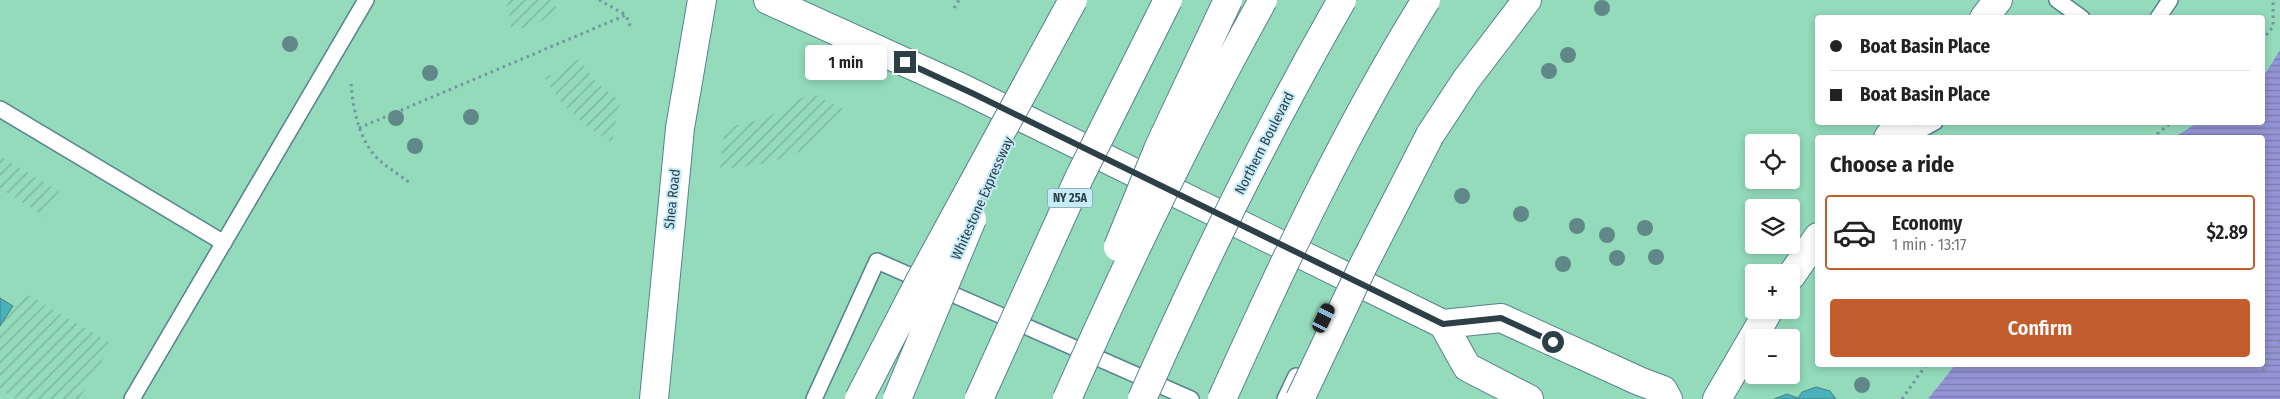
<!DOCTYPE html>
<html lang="en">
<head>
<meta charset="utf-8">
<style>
  :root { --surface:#fff; --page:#f2f2f2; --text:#222; --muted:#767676; --line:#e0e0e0; --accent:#c35d2e }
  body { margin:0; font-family:"Fira Sans Condensed",sans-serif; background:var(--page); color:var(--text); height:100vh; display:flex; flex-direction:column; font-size:19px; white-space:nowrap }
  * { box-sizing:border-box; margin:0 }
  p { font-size:16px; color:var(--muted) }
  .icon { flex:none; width:28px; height:28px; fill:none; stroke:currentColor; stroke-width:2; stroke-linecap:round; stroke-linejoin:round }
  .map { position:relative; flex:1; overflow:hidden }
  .sheet { position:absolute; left:1815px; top:135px; width:450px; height:232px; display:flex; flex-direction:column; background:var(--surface); border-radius:5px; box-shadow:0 2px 8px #0003 }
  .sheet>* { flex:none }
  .hud { position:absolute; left:1815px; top:15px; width:450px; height:110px; border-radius:5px; box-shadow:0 2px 8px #0003; display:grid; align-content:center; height:110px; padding:0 15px; background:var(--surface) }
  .buttons { position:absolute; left:1745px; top:134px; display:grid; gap:10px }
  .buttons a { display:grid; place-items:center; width:55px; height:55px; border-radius:5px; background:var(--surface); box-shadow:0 2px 8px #0003; font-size:25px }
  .end { position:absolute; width:22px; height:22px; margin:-11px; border:6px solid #2d4047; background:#fff; box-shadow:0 0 0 2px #fff }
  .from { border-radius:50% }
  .bubble { position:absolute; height:35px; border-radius:5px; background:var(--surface); box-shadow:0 2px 8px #0003; font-size:16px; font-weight:600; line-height:35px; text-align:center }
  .car { position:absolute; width:15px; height:30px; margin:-15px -8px; border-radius:6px; box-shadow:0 0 4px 1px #0007; background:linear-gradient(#222 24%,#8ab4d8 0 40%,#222 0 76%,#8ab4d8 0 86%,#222 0) }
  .hud b { display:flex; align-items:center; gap:18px; height:48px; font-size:19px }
  .hud b+b { border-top:1px solid var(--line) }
  .hud i { width:12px; height:12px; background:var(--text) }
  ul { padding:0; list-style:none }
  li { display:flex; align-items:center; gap:15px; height:75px; margin:0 10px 8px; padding:0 5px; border:2px solid transparent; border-radius:5px }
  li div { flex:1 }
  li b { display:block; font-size:19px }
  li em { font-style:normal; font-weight:600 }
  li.on { border-color:var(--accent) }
  li>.icon { width:45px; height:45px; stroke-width:1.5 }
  h2 { padding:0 15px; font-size:22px; line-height:60px }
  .cta { display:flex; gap:10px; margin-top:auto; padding:10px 15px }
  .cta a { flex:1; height:58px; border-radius:5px; background:var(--accent); color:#fff; font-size:20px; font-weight:600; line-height:58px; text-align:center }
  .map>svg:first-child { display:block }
</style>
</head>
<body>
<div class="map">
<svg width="2280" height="399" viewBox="0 0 2280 399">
  <defs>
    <pattern id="garden-furrows" width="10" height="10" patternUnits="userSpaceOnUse" patternTransform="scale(1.25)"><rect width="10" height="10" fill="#93dbba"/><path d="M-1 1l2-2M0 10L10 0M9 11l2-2" fill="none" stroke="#78b399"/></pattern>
    <pattern id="water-rules" width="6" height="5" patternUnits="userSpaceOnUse" patternTransform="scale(1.25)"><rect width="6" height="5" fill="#9494d5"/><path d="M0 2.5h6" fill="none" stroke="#797aaf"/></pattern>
  </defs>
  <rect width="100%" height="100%" fill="#b1e0f2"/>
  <path fill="#93dbba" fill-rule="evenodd" d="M0,0H2280V50L2263,77L2262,18H1818V122L2197,123L2175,138H1818V365H1955L1928,399H0ZM1754,142H1791V180H1754ZM1754,208H1791V245H1754ZM1754,272H1791V310H1754ZM1754,338H1791V375H1754Z"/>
  <path fill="url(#garden-furrows)" d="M506,0H555L557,15L512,32Z
    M579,59L597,83L620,101L612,143C583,125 561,107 545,78Z
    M810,92L845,110C838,118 832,130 823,137C792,161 757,166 720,169L725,127C756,123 785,113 810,92Z
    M0,156L63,194L45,217L0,188Z
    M23,292L112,344L79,399H17L0,389V326Z"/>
  <path fill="url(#water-rules)" d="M2280,50V399H1928L1955,365H2262V138L2175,137L2197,123L2262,122L2263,77Z"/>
  <path fill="#49b1ba" stroke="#4d7f84" d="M0,298L13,306L0,326Z
    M1816,387L1830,391L1836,399H1774L1787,394L1798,398L1802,392Z"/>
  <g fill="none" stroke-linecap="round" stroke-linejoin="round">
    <defs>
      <path id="lane" d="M2057,0L2082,18
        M2158,18L2170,0
        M0,109L224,243
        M1906,138L1935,122
        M132,399L366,0
        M814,399L877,261L1191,399
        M1285,399L1296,376"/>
      <path id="street" d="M768,0L962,88L1443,324L1501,318L1639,381L1663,390L1668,399
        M1984,18L1998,0
        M1888,138L1900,122
        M1791,276L1818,237
        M1443,324L1467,367L1529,399
        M654,399L680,128L702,0
        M1717,399L1769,310"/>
      <path id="highway" d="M1430,135L1466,80L1527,0"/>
    </defs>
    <use href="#lane" stroke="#568292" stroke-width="18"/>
    <use href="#street" stroke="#568292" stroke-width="30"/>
    <use href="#highway" stroke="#568292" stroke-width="30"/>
    <path stroke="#7395a2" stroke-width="3" stroke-dasharray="2.5 4" stroke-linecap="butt" d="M599,0L626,15
      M954,8L959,0
      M2262,40L2273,27V0
      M351,84C353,109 359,141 379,160C388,168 400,175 410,183
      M359,128L626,15L630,26
      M2152,138L2172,122
      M2263,371L2280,341
      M1902,399L1926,365"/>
    <use href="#lane" stroke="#fff" stroke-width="15"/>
    <use href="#street" stroke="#fff" stroke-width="28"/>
    <use href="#highway" stroke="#fff" stroke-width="28"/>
    <defs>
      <path id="primary-bridge" d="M979,399L1079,178L1168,0
        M1142,399C1202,263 1268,129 1342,0"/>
      <path id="highway-bridge" d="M1118,247L1159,147L1228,0
        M859,399L921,279L1073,0
        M897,399L972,219
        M1067,399C1127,263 1191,130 1263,0
        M1222,399C1283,263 1347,127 1426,0
        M1300,399L1362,268L1430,135"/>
    </defs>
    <use href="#primary-bridge" stroke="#568292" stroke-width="30" stroke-linecap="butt"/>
    <use href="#highway-bridge" stroke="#568292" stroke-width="30" stroke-linecap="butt"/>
    <use href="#primary-bridge" stroke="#fff" stroke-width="28"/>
    <use href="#highway-bridge" stroke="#fff" stroke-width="28"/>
  </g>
  <g fill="#608888">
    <circle cx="1602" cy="8" r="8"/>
    <circle cx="290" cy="44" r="8"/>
    <circle cx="1568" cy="55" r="8"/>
    <circle cx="1549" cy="71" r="8"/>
    <circle cx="430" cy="73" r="8"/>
    <circle cx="471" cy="117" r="8"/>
    <circle cx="396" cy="118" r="8"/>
    <circle cx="415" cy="146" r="8"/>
    <circle cx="1462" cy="196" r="8"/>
    <circle cx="1521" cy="214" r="8"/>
    <circle cx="1577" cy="226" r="8"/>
    <circle cx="1645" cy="228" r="8"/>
    <circle cx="1607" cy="235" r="8"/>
    <circle cx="1656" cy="257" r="8"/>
    <circle cx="1617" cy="258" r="8"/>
    <circle cx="1563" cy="264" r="8"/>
    <circle cx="1862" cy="385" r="8"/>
  </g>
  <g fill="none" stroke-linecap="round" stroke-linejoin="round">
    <path stroke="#2d4047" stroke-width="6" d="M905,62L974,94L1443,324L1501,318L1553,342"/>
  </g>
  <g text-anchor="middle" stroke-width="4" stroke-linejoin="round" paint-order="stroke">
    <rect fill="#c6ebfa" stroke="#5b737d" stroke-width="1" x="1047.5" y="188.5" width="45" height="19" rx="4"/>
    <g font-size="12" font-weight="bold" fill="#2d4047">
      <text x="1070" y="202">NY 25A</text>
    </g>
    <g font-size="14" fill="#2d4047" stroke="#c6ebfa">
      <text transform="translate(1264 143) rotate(-63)" y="5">Northern Boulevard</text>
      <text transform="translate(982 198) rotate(-66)" y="5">Whitestone Expressway</text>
      <text transform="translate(672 199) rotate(-84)" y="5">Shea Road</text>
    </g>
  </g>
</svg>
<div class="buttons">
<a><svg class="icon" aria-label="locate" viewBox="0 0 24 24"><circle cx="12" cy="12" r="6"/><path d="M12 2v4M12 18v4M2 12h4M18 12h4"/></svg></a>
<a><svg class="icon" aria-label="layers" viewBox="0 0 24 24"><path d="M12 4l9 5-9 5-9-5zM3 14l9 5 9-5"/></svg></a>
<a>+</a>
<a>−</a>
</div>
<i class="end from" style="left:1553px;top:342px"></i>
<i class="end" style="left:905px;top:62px"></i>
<div class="bubble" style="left:805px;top:45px;width:82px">1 min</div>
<i class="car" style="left:1324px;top:318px;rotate:26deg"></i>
<div class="hud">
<b><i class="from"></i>Boat Basin Place</b>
<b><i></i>Boat Basin Place</b>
</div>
<section class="sheet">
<h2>Choose a ride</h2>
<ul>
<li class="on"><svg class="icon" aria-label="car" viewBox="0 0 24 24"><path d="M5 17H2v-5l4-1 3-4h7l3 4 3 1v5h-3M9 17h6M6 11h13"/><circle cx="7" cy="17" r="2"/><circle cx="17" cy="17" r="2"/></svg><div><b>Economy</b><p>1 min · 13:17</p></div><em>$2.89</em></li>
</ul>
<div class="cta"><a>Confirm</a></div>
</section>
</div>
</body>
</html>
